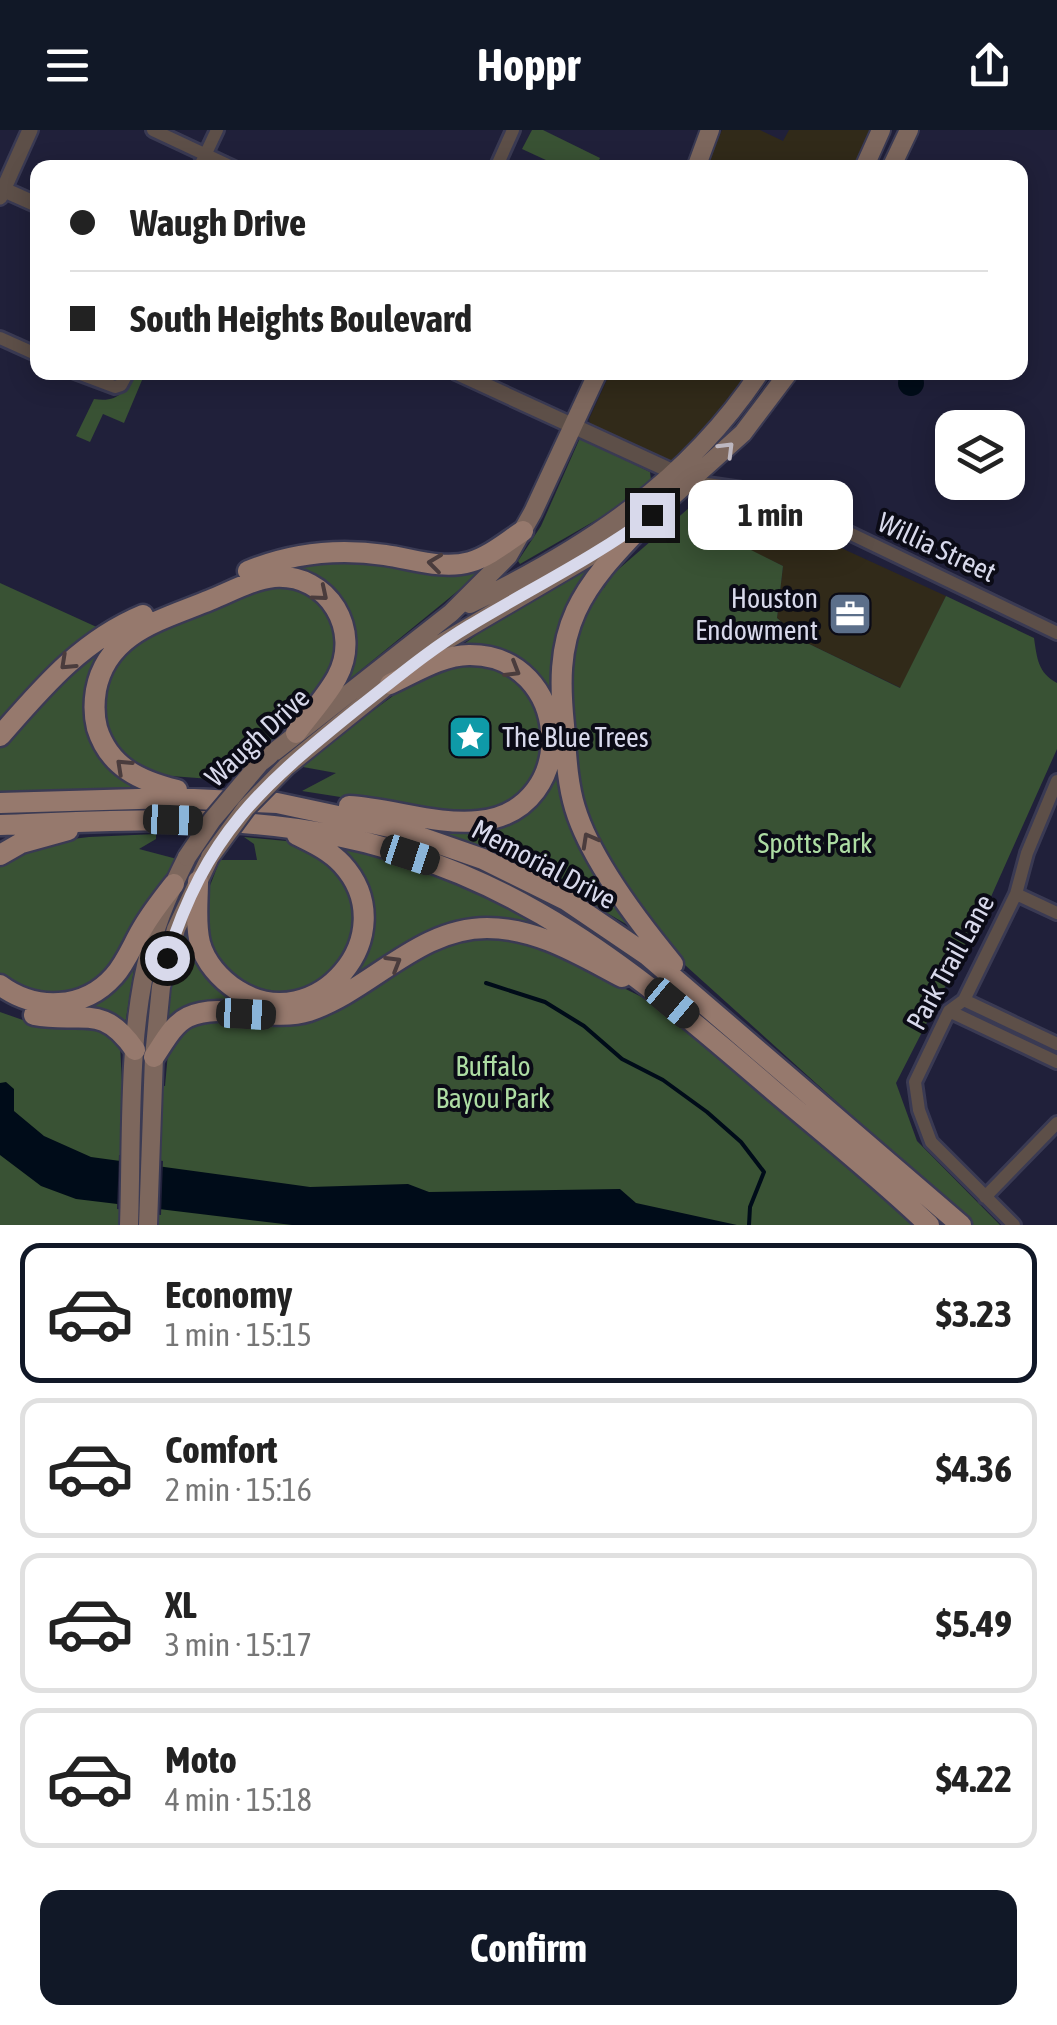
<!DOCTYPE html>
<html lang="en">
<head>
<meta charset="utf-8">
<style>
  :root { --surface:#fff; --page:#f6f6f6; --text:#222; --muted:#767676; --line:#e0e0e0; --accent:#111827 }
  body { margin:0; font-family:"Asap Condensed",sans-serif; background:var(--page); color:var(--text); height:100vh; display:flex; flex-direction:column; font-size:38px; white-space:nowrap }
  * { box-sizing:border-box; margin:0 }
  p { font-size:32px; color:var(--muted) }
  .icon { flex:none; width:55px; height:55px; fill:none; stroke:currentColor; stroke-width:2; stroke-linecap:round; stroke-linejoin:round }
  .map { position:relative; height:1095px; overflow:hidden }
  .panel { display:flex; flex-direction:column; background:var(--surface); flex:1 }
  .panel>* { flex:none }
  .top-card { position:absolute; left:30px; top:30px; width:998px; height:220px; border-radius:20px; box-shadow:0 5px 25px #0003; display:grid; align-content:center; height:220px; padding:0 40px; background:var(--surface) }
  .controls { position:absolute; left:935px; top:280px; display:grid; gap:20px }
  .controls a { display:grid; place-items:center; width:90px; height:90px; border-radius:20px; background:var(--surface); box-shadow:0 5px 25px #0003; font-size:50px }
  .end { position:absolute; width:45px; height:45px; margin:-22px; border:12px solid #d8d9eb; background:#111; box-shadow:0 0 0 5px #111 }
  .from { border-radius:50% }
  .bubble { position:absolute; height:70px; border-radius:20px; background:var(--surface); box-shadow:0 5px 25px #0003; font-size:32px; font-weight:700; line-height:70px; text-align:center }
  .car { position:absolute; width:30px; height:60px; margin:-30px -15px; border-radius:12px; box-shadow:0 0 8px 2px #0007; background:linear-gradient(#222 24%,#8ab4d8 0 40%,#222 0 76%,#8ab4d8 0 86%,#222 0) }
  .top-card b { display:flex; align-items:center; gap:35px; height:95px; font-size:38px }
  .top-card b+b { border-top:2px solid var(--line) }
  .top-card i { width:25px; height:25px; background:var(--text) }
  ul { padding:18px 0 0; list-style:none }
  li { display:flex; align-items:center; gap:30px; height:140px; margin:0 20px 15px; padding:0 20px; border:5px solid var(--line); border-radius:20px }
  li div { flex:1 }
  li b { display:block; font-size:38px }
  li em { font-style:normal; font-weight:700 }
  li.selected { border-color:var(--accent) }
  li>.icon { width:90px; height:90px; stroke-width:1.5 }
  .primary-button { display:flex; gap:20px; margin-top:auto; padding:20px 40px }
  .primary-button a { flex:1; height:115px; border-radius:20px; background:var(--accent); color:#fff; font-size:40px; font-weight:700; line-height:115px; text-align:center }
  header { display:flex; justify-content:space-between; align-items:center; height:130px; padding:0 40px; background:var(--accent); color:#fff; font-size:45px; font-weight:700 }
  .map>svg:first-child { display:block }
</style>
</head>
<body>
<header><svg class="icon" aria-label="menu" viewBox="0 0 24 24"><path d="M4 6h16M4 12h16M4 18h16"/></svg>Hoppr<svg class="icon" aria-label="share" viewBox="0 0 24 24"><path d="M12 15V3M7 8l5-5 5 5M5 13v7h14v-7"/></svg></header>
<div class="map">
<svg width="1057" height="1095" viewBox="0 0 1057 1095">
  <rect width="100%" height="100%" fill="#20203a"/>
  <path fill="#312a19" d="M722,0H760L783,11L789,0H873L856,37L706,38Z
    M610,243H751L704,301L671,332L590,294L589,289Z
    M754,378L946,466L901,558L805,512L777,488L783,436L737,414Z"/>
  <path fill="#395234" d="M532,0H543L600,28L596,37H561L522,19Z
    M136,242L145,243L124,293L103,284L90,312L76,306L94,269C117,273 126,262 136,242Z
    M580,308L650,342L651,350L624,374L520,434L518,431L541,396Z
    M697,371L754,378L737,413L783,436L777,488L805,512L900,558L946,466L1034,508C1037,528 1038,543 1057,553V619L990,769L896,953L917,1011L1000,1095H973L685,835L636,772L586,695L570,598L572,507L596,456L604,458L613,444Z
    M318,428L481,438L470,451L345,553L352,508L294,442L135,497L87,570L133,655L129,658L0,663V614L62,544L124,499Z
    M591,438L574,469L563,642L633,798L534,741L414,693L463,696L540,661L547,565L460,517L503,485Z
    M0,453L101,499L0,601Z
    M264,454L306,458L337,493L338,533L306,578L248,631L213,628L224,650L144,644L106,610L99,562L128,514Z
    M458,530L512,542L544,586L538,646L510,675L462,686L302,661L336,643L303,637L306,630L424,543Z
    M156,704V709L139,719L177,729L113,840L85,861L37,867L0,848V731L48,712L89,707Z
    M244,707L297,712L331,729L357,773L350,823L302,864L256,863L214,833L202,776L220,730H257L254,714Z
    M340,720C389,720 537,774 568,810C538,805 511,790 479,792C410,797 365,863 300,878C250,890 220,863 166,891L172,840L188,792C200,810 196,832 217,852C279,911 379,856 368,773C365,751 348,737 340,720Z
    M488,807L537,815L668,880L916,1095H0V882L37,895L99,897L120,914L122,953L165,956L168,923L180,906L201,891L275,892L448,814Z
    M136,827L125,895L46,878Z"/>
  <path fill="#000c19" d="M898 253a13 13 0 1 1 26 0a13 13 0 1 1-26 0Z
    M6,952L14,959V981L44,1006L91,1027L310,1057L408,1054L429,1062L620,1059L636,1073L737,1095H292L76,1069L41,1056L0,1025V953Z"/>
  <path fill="#20203a" d="M119,1025L163,1031L161,1085L117,1079Z"/>
  <g fill="none" stroke-linecap="round" stroke-linejoin="round">
    <path stroke="#000c19" stroke-width="4" d="M486,853L545,872L584,896L622,929L663,950L707,982L741,1012L764,1042L750,1077L749,1095"/>
    <defs>
      <path id="minor" d="M153,0L234,38
        M199,38L217,0
        M496,38L513,0
        M0,208L38,225
        M75,242L115,257L121,255L128,242
        M693,352L764,362L1057,503
        M1016,764L1057,783
        M964,870L1057,914
        M949,881L1057,932
        M985,1067L1057,993
        M1014,1095L931,1012L919,980L915,952L949,881L964,870L1016,764L1027,723L1057,651"/>
      <path id="tertiary" d="M0,58L38,75
        M0,67L30,0
        M456,242L680,345"/>
      <path id="secondary" d="M696,38L710,0
        M864,38L881,0
        M891,38L909,0
        M470,474C586,418 687,352 760,242
        M260,633L451,483L508,426L533,382L598,242
        M286,637L435,517L621,408L652,385L743,303L789,242
        M129,1095C132,1009 127,902 150,820C158,787 172,757 187,727
        M148,1095L154,927L161,857L176,799L210,727"/>
      <path id="primary" d="M652,385C624,415 593,444 576,481C559,518 560,556 564,595C566,622 567,652 575,678C590,728 640,794 673,834
        M248,441C292,423 338,418 385,425C413,429 443,440 470,432C490,426 506,412 523,401
        M0,606C43,557 81,511 143,485
        M177,660C140,651 109,637 97,598C94,586 94,572 96,560C107,502 162,490 210,470C230,462 253,449 274,447C329,443 362,501 337,547C326,567 309,585 296,603
        M0,673L173,668L277,673L394,698L483,729L566,770L647,825L961,1095
        M349,676C390,678 439,696 479,691C583,680 571,524 469,525C442,525 414,543 390,554
        M0,695C111,691 224,683 333,705C518,742 636,842 774,961C826,1005 880,1048 929,1095
        M0,725L21,713L68,700
        M198,751C198,771 195,793 200,813C205,832 220,849 237,860C316,910 406,804 342,734C329,720 313,713 297,705
        M0,855C35,881 84,880 114,846C126,833 133,814 142,799C151,783 163,768 174,754
        M34,885C83,894 102,872 135,920
        M154,927C163,914 173,894 188,887C222,871 272,893 309,881C371,860 418,798 487,798C537,798 580,825 622,847"/>
    </defs>
    <use href="#minor" stroke="#3a3a53" stroke-width="18"/>
    <use href="#tertiary" stroke="#3a3a53" stroke-width="20"/>
    <use href="#secondary" stroke="#3a3a53" stroke-width="22"/>
    <use href="#primary" stroke="#3a3a53" stroke-width="25"/>
    <use href="#minor" stroke="#5d4f48" stroke-width="12"/>
    <use href="#tertiary" stroke="#5d4f48" stroke-width="15"/>
    <use href="#secondary" stroke="#7d675d" stroke-width="18"/>
    <use href="#primary" stroke="#96796d" stroke-width="20"/>
    <defs>
      <path id="secondary-bridge" d="M187,727L212,690L260,633
        M210,727L246,678L286,637"/>
    </defs>
    <use href="#secondary-bridge" stroke="#3a3a53" stroke-width="22" stroke-linecap="butt"/>
    <use href="#secondary-bridge" stroke="#7d675d" stroke-width="18"/>
  </g>
  <defs><path id="oneway-chevron" d="M-2-3.5L2.5 0L-2 3.5" fill="none" stroke-width="1.6" stroke-linecap="round" stroke-linejoin="round" transform="scale(2.5)"/></defs>
  <use stroke="#bdb7c0" href="#oneway-chevron" transform="translate(727 319) rotate(-45)"/>
  <g stroke="#4a3c3d">
    <use href="#oneway-chevron" transform="translate(435 433) rotate(-173)"/>
    <use href="#oneway-chevron" transform="translate(321 464) rotate(40)"/>
    <use href="#oneway-chevron" transform="translate(67 533) rotate(137)"/>
    <use href="#oneway-chevron" transform="translate(513 540) rotate(31)"/>
    <use href="#oneway-chevron" transform="translate(123 636) rotate(-137)"/>
    <use href="#oneway-chevron" transform="translate(589 710) rotate(-119)"/>
    <use href="#oneway-chevron" transform="translate(394 833) rotate(-31)"/>
  </g>
  <g fill="none" stroke-linecap="round" stroke-linejoin="round">
    <path stroke="#d8d9eb" stroke-width="12" d="M167,828C206,704 260,657 358,578C394,550 429,520 469,496C530,459 594,428 652,385"/>
  </g>
  <defs>
    <symbol id="office-square" viewBox="-11 -11 22 22"><rect x="-9" y="-9" width="18" height="18" rx="4" fill="#5c6f8a" stroke="#0b0b16"/><path d="M-6-3h4V-5.5h4V-3h4V5H-6ZM-1-4.5V-3h2v-1.5ZM-6 0V1H6V0Z" fill="#fff"/></symbol>
    <symbol id="sight-square" viewBox="-11 -11 22 22"><rect x="-9" y="-9" width="18" height="18" rx="4" fill="#0f9aa8" stroke="#0b0b16"/><path d="M0-6L1.8-2.2L6-1.7L2.9 1.2L3.7 5.4L0 3.3L-3.7 5.4L-2.9 1.2L-6-1.7L-1.8-2.2Z" fill="#fff"/></symbol>
  </defs>
  <g fill-rule="evenodd">
    <use href="#office-square" x="825" y="459" width="50" height="50"/>
    <use href="#sight-square" x="445" y="582" width="50" height="50"/>
  </g>
  <g text-anchor="middle" stroke-width="8" stroke-linejoin="round" paint-order="stroke">
    <g font-size="28" fill="#d8d9eb" stroke="#0b0b16">
      <text transform="translate(937 417) rotate(25)" y="10">Willia Street</text>
      <text transform="translate(257 607) rotate(-43)" y="10">Waugh Drive</text>
      <text transform="translate(544 734) rotate(28)" y="10">Memorial Drive</text>
      <text transform="translate(950 832) rotate(-61)" y="10">Park Trail Lane</text>
    </g>
    <g font-size="28" fill="#d8d9eb" stroke="#0b0b16" text-anchor="end">
      <text x="818" y="478">Houston<tspan x="818" dy="32">Endowment</tspan></text>
      <text x="502" y="617" text-anchor="start">The Blue Trees</text>
    </g>
    <g font-size="28" fill="#addca3" stroke="#0b0b16">
      <text x="815" y="723">Spotts Park</text>
      <text x="493" y="946">Buffalo<tspan x="493" dy="32">Bayou Park</tspan></text>
    </g>
  </g>
</svg>
<div class="controls">
<a><svg class="icon" aria-label="layers" viewBox="0 0 24 24"><path d="M12 4l9 5-9 5-9-5zM3 14l9 5 9-5"/></svg></a>
</div>
<i class="end from" style="left:167px;top:828px"></i>
<i class="end" style="left:652px;top:385px"></i>
<div class="bubble" style="left:688px;top:350px;width:165px">1 min</div>
<i class="car" style="left:173px;top:690px;rotate:92deg"></i>
<i class="car" style="left:410px;top:725px;rotate:108deg"></i>
<i class="car" style="left:672px;top:873px;rotate:130deg"></i>
<i class="car" style="left:246px;top:884px;rotate:93deg"></i>
<div class="top-card">
<b><i class="from"></i>Waugh Drive</b>
<b><i></i>South Heights Boulevard</b>
</div>
</div>
<section class="panel">
<ul>
<li class="selected"><svg class="icon" aria-label="car" viewBox="0 0 24 24"><path d="M5 17H2v-5l4-1 3-4h7l3 4 3 1v5h-3M9 17h6M6 11h13"/><circle cx="7" cy="17" r="2"/><circle cx="17" cy="17" r="2"/></svg><div><b>Economy</b><p>1 min · 15:15</p></div><em>$3.23</em></li>
<li><svg class="icon" aria-label="car" viewBox="0 0 24 24"><path d="M5 17H2v-5l4-1 3-4h7l3 4 3 1v5h-3M9 17h6M6 11h13"/><circle cx="7" cy="17" r="2"/><circle cx="17" cy="17" r="2"/></svg><div><b>Comfort</b><p>2 min · 15:16</p></div><em>$4.36</em></li>
<li><svg class="icon" aria-label="car" viewBox="0 0 24 24"><path d="M5 17H2v-5l4-1 3-4h7l3 4 3 1v5h-3M9 17h6M6 11h13"/><circle cx="7" cy="17" r="2"/><circle cx="17" cy="17" r="2"/></svg><div><b>XL</b><p>3 min · 15:17</p></div><em>$5.49</em></li>
<li><svg class="icon" aria-label="car" viewBox="0 0 24 24"><path d="M5 17H2v-5l4-1 3-4h7l3 4 3 1v5h-3M9 17h6M6 11h13"/><circle cx="7" cy="17" r="2"/><circle cx="17" cy="17" r="2"/></svg><div><b>Moto</b><p>4 min · 15:18</p></div><em>$4.22</em></li>
</ul>
<div class="primary-button"><a>Confirm</a></div>
</section>
</body>
</html>
